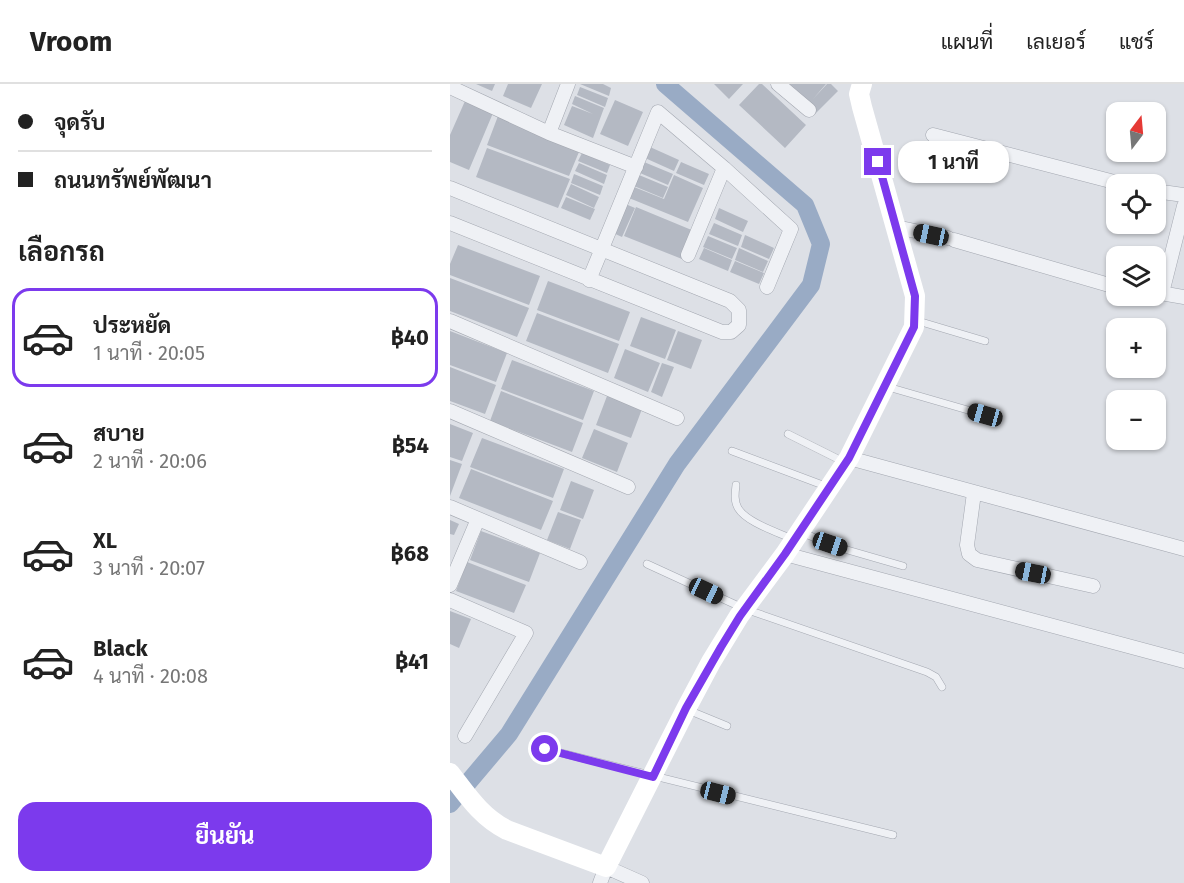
<!DOCTYPE html>
<html lang="th">
<head>
<meta charset="utf-8">
<style>
  :root { --surface:#fff; --page:#f2f2f2; --text:#222; --muted:#767676; --line:#e0e0e0; --accent:#7c3aed }
  body { margin:0; font-family:"Fira Sans",Sarabun,sans-serif; background:var(--page); color:var(--text); height:100vh; display:flex; flex-direction:column; font-size:22px; white-space:nowrap }
  * { box-sizing:border-box; margin:0 }
  p { font-size:20px; color:var(--muted) }
  .icon { flex:none; width:33px; height:33px; fill:none; stroke:currentColor; stroke-width:2; stroke-linecap:round; stroke-linejoin:round }
  .map { position:relative; flex:1; overflow:hidden }
  .drawer { display:flex; flex-direction:column; background:var(--surface); width:450px }
  .drawer>* { flex:none }
  .guide { display:grid; align-content:center; height:132px; padding:0 18px; background:var(--surface) }
  .needle { width:39px; rotate:16deg }
  .fabs { position:absolute; left:656px; top:18px; display:grid; gap:12px }
  .fabs a { display:grid; place-items:center; width:60px; height:60px; border-radius:12px; background:var(--surface); box-shadow:0 2px 4px #0004; font-size:30px }
  .end { position:absolute; width:27px; height:27px; margin:-14px; border:8px solid #7c3aed; background:#fff; box-shadow:0 0 0 3px #fff }
  .from { border-radius:50% }
  .bubble { position:absolute; height:42px; border-radius:18px; background:var(--surface); box-shadow:0 2px 4px #0004; font-size:20px; font-weight:700; line-height:42px; text-align:center }
  .car { position:absolute; width:18px; height:36px; margin:-18px -9px; border-radius:8px; box-shadow:0 0 4px 2px #0007; background:linear-gradient(#222 24%,#8ab4d8 0 40%,#222 0 76%,#8ab4d8 0 86%,#222 0) }
  .guide b { display:flex; align-items:center; gap:21px; height:57px; font-size:22px }
  .guide b+b { border-top:2px solid var(--line) }
  .guide i { width:15px; height:15px; background:var(--text) }
  ul { padding:0; list-style:none }
  li { display:flex; align-items:center; gap:18px; height:99px; margin:0 12px 9px; padding:0 6px; border:3px solid transparent; border-radius:18px }
  li div { flex:1 }
  li b { display:block; font-size:22px }
  li em { font-style:normal; font-weight:700 }
  li.active { border-color:var(--accent) }
  li>.icon { width:54px; height:54px; stroke-width:1.5 }
  h2 { padding:0 18px; font-size:27px; line-height:72px }
  .button { display:flex; gap:12px; margin-top:auto; padding:12px 18px }
  .button a { flex:1; height:69px; border-radius:18px; background:var(--accent); color:#fff; font-size:24px; font-weight:700; line-height:69px; text-align:center }
  header { display:flex; align-items:center; gap:36px; box-sizing:border-box; height:84px; padding:0 30px; background:var(--surface); border-bottom:2px solid var(--line) }
  header strong { font-size:28px }
  nav { display:flex; gap:33px; margin-inline-start:auto; font-size:21px }
  main { display:flex; flex:1; min-height:0 }
  .map>svg:first-child { display:block }
</style>
</head>
<body>
<header>
<strong>Vroom</strong>
<nav><a>แผนที่</a><a>เลเยอร์</a><a>แชร์</a></nav>
</header>
<main>
<section class="drawer">
<div class="guide">
<b><i class="from"></i>จุดรับ</b>
<b><i></i>ถนนทรัพย์พัฒนา</b>
</div>
<h2>เลือกรถ</h2>
<ul>
<li class="active"><svg class="icon" aria-label="car" viewBox="0 0 24 24"><path d="M5 17H2v-5l4-1 3-4h7l3 4 3 1v5h-3M9 17h6M6 11h13"/><circle cx="7" cy="17" r="2"/><circle cx="17" cy="17" r="2"/></svg><div><b>ประหยัด</b><p>1 นาที · 20:05</p></div><em>฿40</em></li>
<li><svg class="icon" aria-label="car" viewBox="0 0 24 24"><path d="M5 17H2v-5l4-1 3-4h7l3 4 3 1v5h-3M9 17h6M6 11h13"/><circle cx="7" cy="17" r="2"/><circle cx="17" cy="17" r="2"/></svg><div><b>สบาย</b><p>2 นาที · 20:06</p></div><em>฿54</em></li>
<li><svg class="icon" aria-label="car" viewBox="0 0 24 24"><path d="M5 17H2v-5l4-1 3-4h7l3 4 3 1v5h-3M9 17h6M6 11h13"/><circle cx="7" cy="17" r="2"/><circle cx="17" cy="17" r="2"/></svg><div><b>XL</b><p>3 นาที · 20:07</p></div><em>฿68</em></li>
<li><svg class="icon" aria-label="car" viewBox="0 0 24 24"><path d="M5 17H2v-5l4-1 3-4h7l3 4 3 1v5h-3M9 17h6M6 11h13"/><circle cx="7" cy="17" r="2"/><circle cx="17" cy="17" r="2"/></svg><div><b>Black</b><p>4 นาที · 20:08</p></div><em>฿41</em></li>
</ul>
<div class="button"><a>ยืนยัน</a></div>
</section>
<div class="map">
<svg width="734" height="799" viewBox="0 0 734 799">
  <rect width="100%" height="100%" fill="#dde0e6"/>
  <g fill="none" stroke-linecap="round" stroke-linejoin="round">
    <path stroke="#99abc5" stroke-width="18" d="M0,720L59,650L227,380L361,201L371,160L355,121L215,0"/>
  </g>
  <path fill="#b4b9c3" d="M26,0H45L42,7Z
    M58,0H92L81,24L53,12Z
    M130,0H153L161,4L159,12Z
    M264,0H293L279,15Z
    M309,0H312L356,41L335,64L289,21Z
    M334,0H376L363,15L377,0H381L388,7L366,29Z
    M130,3L158,14L155,23L127,11Z
    M125,12L154,24L143,54L114,41L122,22L143,30L122,20Z
    M165,16L193,28L178,62L150,50Z
    M15,17L43,29L19,86L0,78V51Z
    M48,32L131,63L119,92L37,61Z
    M200,63L229,76L224,87L195,74Z
    M37,64L120,95L108,124L26,93Z
    M132,69L160,81L157,89L128,77Z
    M194,78L223,90L218,101L190,89Z
    M231,78L259,90L254,101L226,89Z
    M129,79L157,91L154,100L125,87Z
    M124,90L153,102L150,111L121,99Z
    M189,91L218,103L213,114L184,102Z
    M224,91L253,104L238,138L179,114L184,103L214,115Z
    M121,100L149,113L144,124L116,111Z
    M116,113L145,125L140,136L111,124Z
    M173,119L185,124L172,153L161,148Z
    M186,123L244,147L232,175L174,152Z
    M269,124L298,137L293,148L265,135Z
    M264,139L292,151L288,162L259,150Z
    M295,151L324,164L319,175L291,163Z
    M258,152L287,164L282,175L253,163Z
    M8,161L90,192L79,221L0,191V180Z
    M254,164L282,176L278,187L249,175Z
    M289,164L318,177L313,188L285,176Z
    M285,177L314,189L309,200L280,188Z
    M0,194L79,224L67,253L0,227Z
    M98,197L180,228L169,257L87,226Z
    M87,229L169,260L158,289L76,257Z
    M191,233L226,246L215,275L180,262Z
    M0,247L57,269L46,298L0,281Z
    M228,247L252,256L241,285L217,276Z
    M175,265L210,279L198,308L164,294Z
    M62,276L144,307L133,336L51,305Z
    M212,279L224,283L212,313L201,308Z
    M0,283L46,301L35,330L0,317Z
    M51,307L133,339L122,368L40,337Z
    M157,312L192,325L181,354L146,341Z
    M0,340L23,349L12,377L0,373Z
    M144,345L178,359L167,388L132,374Z
    M32,354L114,385L103,414L20,383Z
    M0,376L12,380L0,412Z
    M21,385L103,417L91,446L9,414Z
    M121,397L144,406L133,435L110,426Z
    M108,428L131,436L120,465L97,456Z
    M0,436L9,440L4,451L0,450Z
    M31,447L90,469L79,498L20,476Z
    M17,478L76,501L64,529L6,507Z
    M0,527L21,535L9,564L0,560Z"/>
  <g fill="none" stroke-linecap="round" stroke-linejoin="round">
    <defs>
      <path id="lane" d="M468,237L535,257
        M438,303L535,331
        M338,350L394,378
        M282,367L378,403
        M286,401C285,409 284,417 288,424C296,438 327,448 342,455
        M350,448L394,465L453,482
        M197,480L295,525L477,588L486,593L492,603
        M238,626L277,642
        M95,665L443,751"/>
      <path id="street" d="M328,0L359,26
        M0,3L99,49L186,83
        M99,49L118,0
        M483,51L672,100
        M0,104L280,217L289,226V241L281,248H272L0,139
        M705,107L734,111
        M446,143L498,154
        M504,156L666,203
        M238,171L274,84
        M139,196L208,28L274,84L341,145L317,203
        M705,208L734,213
        M712,209L734,122
        M0,237L227,334
        M0,327L178,403
        M399,374L734,465
        M524,409L517,461L519,470L527,476L643,502
        M0,423L130,478
        M335,470L734,577
        M0,501L28,435
        M0,516L76,549L15,652
        M150,799L156,783L192,799"/>
    </defs>
    <use href="#lane" stroke="#a3a7b0" stroke-width="8"/>
    <use href="#street" stroke="#a3a7b0" stroke-width="15"/>
    <use href="#lane" stroke="#eff1f5" stroke-width="7"/>
    <use href="#street" stroke="#eff1f5" stroke-width="14"/>
    <path stroke="#fff" stroke-width="20" d="M0,689C17,711 31,733 57,746L156,783L236,625L261,578L289,532L335,470L399,374L464,243L465,212L412,23L409,10L412,0"/>
  </g>
  <g fill="none" stroke-linecap="round" stroke-linejoin="round">
    <path stroke="#7c3aed" stroke-width="8" d="M95,665L203,693L236,624L271,563L290,532L335,470L399,374L464,243L465,212L428,78"/>
  </g>
</svg>
<div class="fabs">
<a><svg class="needle" viewBox="-14 -14 28 28"><path d="M0-13l5 13h-10z" fill="#e53935"/><path d="M0 13l5-13h-10z" fill="#767676"/></svg></a>
<a><svg class="icon" aria-label="locate" viewBox="0 0 24 24"><circle cx="12" cy="12" r="6"/><path d="M12 2v4M12 18v4M2 12h4M18 12h4"/></svg></a>
<a><svg class="icon" aria-label="layers" viewBox="0 0 24 24"><path d="M12 4l9 5-9 5-9-5zM3 14l9 5 9-5"/></svg></a>
<a>+</a>
<a>−</a>
</div>
<i class="end from" style="left:95px;top:665px"></i>
<i class="end" style="left:428px;top:78px"></i>
<div class="bubble" style="left:448px;top:57px;width:111px">1 นาที</div>
<i class="car" style="left:481px;top:151px;rotate:282deg"></i>
<i class="car" style="left:535px;top:331px;rotate:286deg"></i>
<i class="car" style="left:380px;top:460px;rotate:109deg"></i>
<i class="car" style="left:583px;top:489px;rotate:281deg"></i>
<i class="car" style="left:256px;top:507px;rotate:115deg"></i>
<i class="car" style="left:268px;top:709px;rotate:104deg"></i>
</div>
</main>
</body>
</html>
